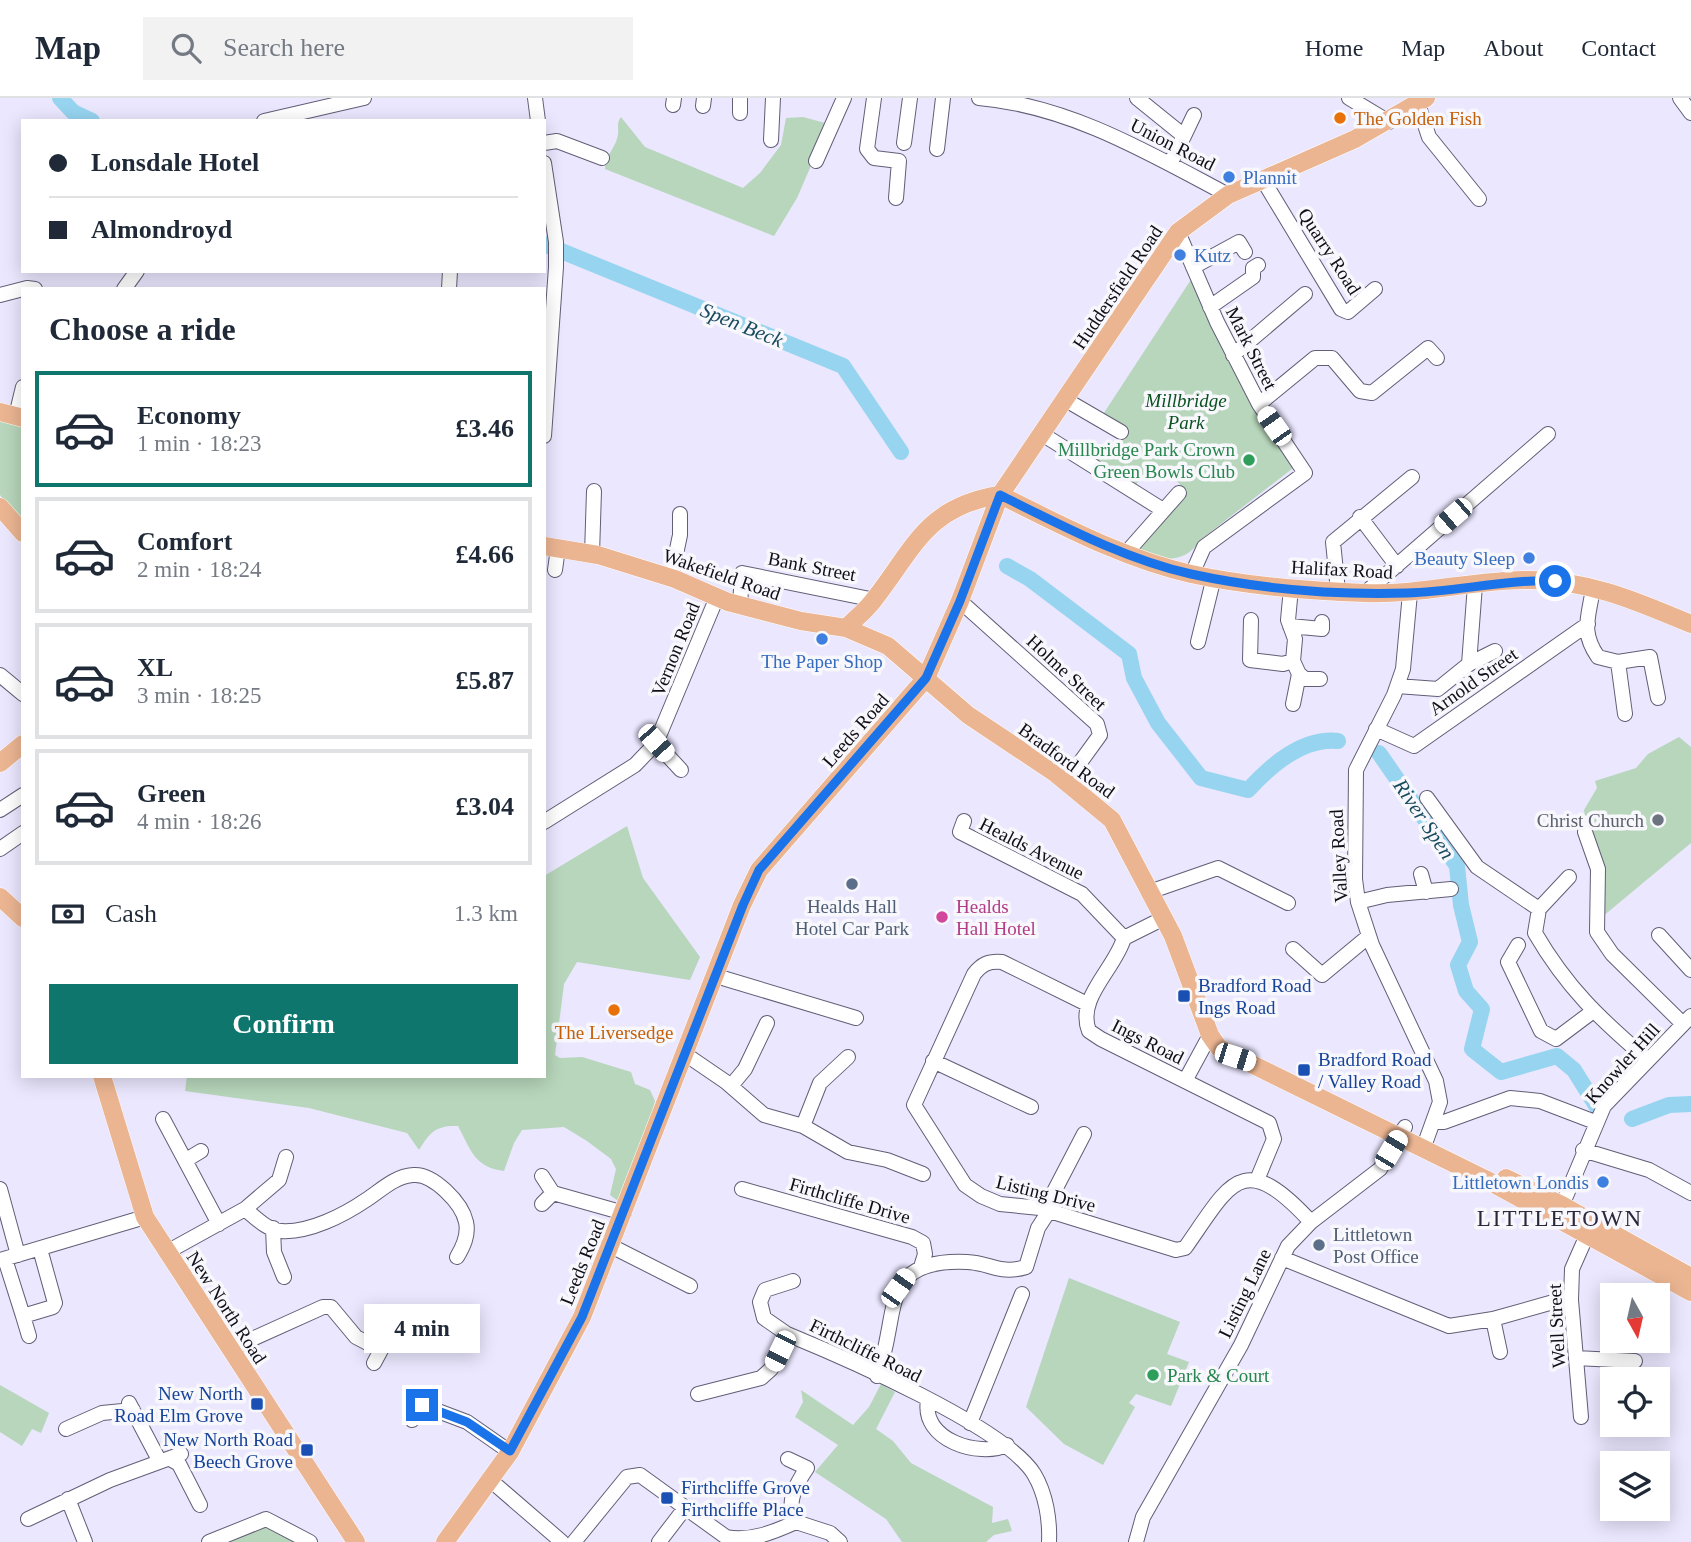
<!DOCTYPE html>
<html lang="en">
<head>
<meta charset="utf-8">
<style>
  :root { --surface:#fff; --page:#f2f2f3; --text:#1f2937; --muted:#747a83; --line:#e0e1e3; --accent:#0f766e }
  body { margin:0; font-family:"Times New Roman",serif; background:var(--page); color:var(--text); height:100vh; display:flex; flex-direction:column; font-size:26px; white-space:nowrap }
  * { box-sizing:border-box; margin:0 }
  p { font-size:23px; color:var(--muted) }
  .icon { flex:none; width:38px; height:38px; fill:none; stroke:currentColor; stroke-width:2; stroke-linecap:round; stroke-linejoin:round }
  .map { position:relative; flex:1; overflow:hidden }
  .side { position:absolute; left:21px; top:189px; width:525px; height:791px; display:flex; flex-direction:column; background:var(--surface); border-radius:0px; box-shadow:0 4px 18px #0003 }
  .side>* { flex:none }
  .top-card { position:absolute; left:21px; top:21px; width:525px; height:154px; border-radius:0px; box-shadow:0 4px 18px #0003; display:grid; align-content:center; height:154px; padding:0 28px; background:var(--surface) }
  .needle { width:46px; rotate:172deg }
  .fabs { position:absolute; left:1600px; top:1185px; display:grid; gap:14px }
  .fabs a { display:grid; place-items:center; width:70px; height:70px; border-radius:0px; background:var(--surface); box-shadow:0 4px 18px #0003; font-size:35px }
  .end { position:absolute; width:32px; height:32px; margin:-16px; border:9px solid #1a73e8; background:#fff; box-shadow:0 0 0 4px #fff }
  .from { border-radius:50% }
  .bubble { position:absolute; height:49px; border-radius:0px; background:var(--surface); box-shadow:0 4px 18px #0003; font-size:23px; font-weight:700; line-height:49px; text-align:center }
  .car { position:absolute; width:21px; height:42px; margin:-21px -10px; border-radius:9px; box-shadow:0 0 5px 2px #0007; background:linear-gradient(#fff 24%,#345 0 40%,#fff 0 76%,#345 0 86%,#fff 0) }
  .top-card b { display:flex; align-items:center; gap:24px; height:66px; font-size:26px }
  .top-card b+b { border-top:2px solid var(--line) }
  .top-card i { width:18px; height:18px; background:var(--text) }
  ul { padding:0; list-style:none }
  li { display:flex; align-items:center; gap:21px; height:116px; margin:0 14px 10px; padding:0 14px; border:4px solid var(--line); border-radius:0px }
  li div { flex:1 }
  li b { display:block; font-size:26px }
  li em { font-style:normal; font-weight:700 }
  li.selected { border-color:var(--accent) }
  li>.icon { width:63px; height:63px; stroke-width:1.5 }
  h2 { padding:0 28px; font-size:32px; line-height:84px }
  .pay { display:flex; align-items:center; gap:18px; height:77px; padding:0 28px; font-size:26px }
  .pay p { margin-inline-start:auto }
  .button { display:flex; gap:14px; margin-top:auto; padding:14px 28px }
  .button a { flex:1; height:80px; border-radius:0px; background:var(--accent); color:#fff; font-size:28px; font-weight:700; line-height:80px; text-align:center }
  header { display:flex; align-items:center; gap:42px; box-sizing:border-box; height:98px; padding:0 35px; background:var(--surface); border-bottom:2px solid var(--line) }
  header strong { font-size:33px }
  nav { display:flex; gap:38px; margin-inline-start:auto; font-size:24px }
  .search { width:490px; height:63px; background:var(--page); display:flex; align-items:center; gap:18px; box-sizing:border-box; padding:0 24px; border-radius:0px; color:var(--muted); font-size:26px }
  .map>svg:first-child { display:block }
</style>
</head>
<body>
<header>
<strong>Map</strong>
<div class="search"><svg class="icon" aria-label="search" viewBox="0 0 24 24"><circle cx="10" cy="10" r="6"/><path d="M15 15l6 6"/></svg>Search here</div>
<nav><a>Home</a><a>Map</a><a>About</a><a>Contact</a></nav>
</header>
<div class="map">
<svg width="1691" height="1444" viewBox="0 0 1691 1444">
  <rect width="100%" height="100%" fill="#eae7fe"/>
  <path fill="#b7d6bb" d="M621,19L645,49L743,90L760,75L781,47L786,20L803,19L829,26L797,100L774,138L605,71C605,57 616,50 618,37C619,29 616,26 621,19Z
    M1194,177L1297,367L1200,442C1184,469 1157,461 1131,454L1182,390L1178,384L1150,369L1134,389L1088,360L1100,345L1116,351L1123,336L1100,321Z
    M0,323L23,329V426L0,397Z
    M1679,639L1691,649V745L1602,819L1584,712L1597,690L1595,683L1636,670L1648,656Z
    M627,728L643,780L700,859L690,882L577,864L564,886L555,957L560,960L582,959L631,974L635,986L650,992L655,1003L641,1059L626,1100L618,1103L610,1097L616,1071L611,1061L587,1043L564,1029L522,1032L514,1045L504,1073C474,1069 471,1052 458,1028C436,1027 430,1034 419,1052L407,1035L309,1010L185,993L187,978H544V778Z
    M1069,1180L1180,1224L1167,1256L1189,1264L1171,1308L1136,1296L1129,1305L1135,1309L1103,1367L1064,1346L1026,1309Z
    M881,1286L895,1294L876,1331L893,1343L911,1365L993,1409L992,1425L1008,1421L1012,1433L994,1437L986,1444H902L886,1421L815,1374L838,1347L795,1319L803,1304L801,1292L853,1327L869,1309Z
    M0,1287L49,1315L41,1335L32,1331L22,1348L0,1334Z
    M265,1426L296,1444H219Z"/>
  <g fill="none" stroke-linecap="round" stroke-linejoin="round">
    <path stroke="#96d4f0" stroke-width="16" d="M60,0L73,14L92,23
      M544,146L843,268L901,354
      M1007,468L1030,481L1129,556L1134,580L1158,625L1201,680L1248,692C1271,667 1303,639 1338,643
      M1379,655L1457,768L1461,807L1470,844L1458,867L1466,893L1482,911L1472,951L1501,974L1557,958L1574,972L1597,1009
      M1632,1021L1669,1007L1691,1006"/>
    <defs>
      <path id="minor" d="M535,0L538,23
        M874,0L867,51L874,60L899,63L896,100
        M979,0C1070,8 1149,55 1228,97
        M1137,0L1184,38L1170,66
        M1349,0L1389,24
        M1680,0L1691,15
        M1418,6L1429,39L1479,101
        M673,7L674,0
        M703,8L704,0
        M740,15V0
        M264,23L364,0
        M1184,38L1194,17
        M771,42L773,0
        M544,45L557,43L602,60
        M904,45L910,0
        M937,51L943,0
        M816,63L844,0
        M544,65L556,144V169L544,338
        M1263,82L1341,211L1348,214L1375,191
        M1178,134L1217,224L1259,306L1305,375L1204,449L1192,476
        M1193,169L1239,144L1245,154
        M124,191L137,173
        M449,191L450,173
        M0,197L27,190L35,191
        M1210,209L1253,179V170L1258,167
        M1233,257L1305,196
        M1066,302L1121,334
        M1259,306L1315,260H1332L1360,293L1372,295L1428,250L1437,260
        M16,318L23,289
        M1042,336L1163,412
        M1360,419L1397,468
        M1127,454L1179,395
        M592,456L594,393
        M555,472L558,450
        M671,480L680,437V416
        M1291,490L1288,522L1295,541L1293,563L1299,576L1293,606
        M1593,490C1589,519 1580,533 1598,559L1618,564L1650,559L1658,600
        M1338,493L1333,444L1412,379
        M1365,495L1548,336
        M1410,495L1403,571L1394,597L1356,672L1355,781L1358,804L1372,847L1436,983L1440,1004L1423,1051
        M960,503L1097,626L1100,637L1066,684
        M740,508L742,475L875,502
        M1251,522L1250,562L1283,566L1293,563
        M1290,528L1322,531V524
        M1198,544L1214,479
        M1618,564L1625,616
        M1469,566L1475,487
        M1299,576L1305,581H1320
        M0,577L23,596
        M1397,588L1438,591L1469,566L1495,553
        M1376,631L1414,648L1588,526
        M656,645L681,672
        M1427,700L1477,769L1539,811
        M0,712L23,697
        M964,723L960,734L1082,796L1124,840
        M544,724L635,667L656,645L717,499
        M1585,734L1598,771L1597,834L1612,856L1683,926
        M0,751L23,735
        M1421,776L1426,794
        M1569,779L1539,811L1535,835C1567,890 1600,921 1648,962
        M1152,793L1218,770L1288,805
        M1358,804L1387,797L1451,791
        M1164,820L1124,840C1115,871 1076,900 1089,933L1101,941L1269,1025L1274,1041L1257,1082
        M1659,837L1691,872
        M1518,847L1508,864L1541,933L1556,941L1592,914
        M1293,851L1322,877L1369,838
        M716,878L856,920
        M1087,906L1002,864C988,863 982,866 974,876L914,1007L965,1087L981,1098L1000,1106L1040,1110L1176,1152L1185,1150C1230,1086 1242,1049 1311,1124
        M685,956L726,984L764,1017L803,1028L848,1054L887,1062L923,1076
        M933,963L1031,1009
        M1185,983L1210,937
        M731,988L745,971L767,925
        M163,1021L219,1126
        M1435,1024H1444L1510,1000L1540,1003L1595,1024
        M803,1028L820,985L848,959
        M1583,1052L1649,1072L1691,1095
        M186,1062L201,1053
        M542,1078L553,1095L624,1115
        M0,1091L18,1157
        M742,1091L912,1139L923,1145L925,1156L921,1169
        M542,1106L553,1095
        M245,1111C256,1120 267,1132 281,1133C309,1135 344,1117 366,1102C380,1093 395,1078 413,1077C433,1075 462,1105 466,1124C469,1137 463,1149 457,1159
        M1045,1111L1084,1036
        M1558,1117L1604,1008L1691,918
        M273,1130L274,1154L284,1179
        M611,1148L690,1188
        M167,1154L245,1111L279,1082L286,1059
        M1282,1160L1449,1228L1493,1221L1571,1199
        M5,1161L23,1218L53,1209L55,1205L40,1151
        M0,1162L145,1119
        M23,1218L29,1238
        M1493,1221L1500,1254
        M787,1236C843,1259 1005,1329 1034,1376C1046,1396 1050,1422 1049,1444
        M230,1251L323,1209H331L356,1239L381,1252L374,1265
        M1576,1260L1635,1263
        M877,1278C901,1217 876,1160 967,1164C991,1165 1000,1177 1026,1169L1038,1130L1049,1113
        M698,1296L761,1280L771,1271L787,1236L764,1220L760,1204L765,1192L793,1183
        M928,1303C921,1342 979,1360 1007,1347
        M129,1305L159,1362
        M1581,1319L1571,1202L1572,1171L1587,1137
        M412,1322L422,1307L467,1324L510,1354
        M970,1325L1022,1196
        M66,1331L102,1315L133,1312
        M170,1361L179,1366L200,1407
        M788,1361L807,1370C796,1386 785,1406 796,1424
        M489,1381L562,1444
        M68,1401L85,1444
        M28,1421L110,1382L181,1356
        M209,1444L266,1421L310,1444
        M574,1444L627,1379L640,1377L726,1439C750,1444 774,1434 796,1424L830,1435L840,1444
        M659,1444L685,1410
        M1136,1444L1143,1419L1241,1247L1288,1148L1311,1124L1380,1071L1405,1029"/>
      <path id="major" d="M0,314L23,320
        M1000,397C1061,427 1124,461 1191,476C1247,488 1308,493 1365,495C1419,497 1470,483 1523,482C1584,480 1637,503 1691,526
        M0,409L23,435
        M544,448L598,457L675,481L728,504L801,523L846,530L888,548L968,617L1055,675L1112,722L1173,838L1210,937L1219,950L1485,1081L1691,1194
        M846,530C856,520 868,511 876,499C915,448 928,408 1000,397
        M0,665L23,646
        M0,799L23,820
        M102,978L145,1119L356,1444
        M1506,1080L1562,1107L1691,1179
        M445,1444L510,1354L582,1219L742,807L759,772L926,580L960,503L1000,397L1019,369L1178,134L1228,97L1355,41L1426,0"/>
    </defs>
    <use href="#minor" stroke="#615e76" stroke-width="16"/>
    <use href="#major" stroke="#fff" stroke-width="19"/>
    <use href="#minor" stroke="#fff" stroke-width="14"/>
    <use href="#major" stroke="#ebb592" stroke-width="18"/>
  </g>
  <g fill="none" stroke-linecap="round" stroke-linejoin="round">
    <path stroke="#1a73e8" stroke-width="9" d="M422,1307L467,1324L510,1353L582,1219L743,807L759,772L926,580L960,503L1000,397C1061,427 1124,461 1191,476C1260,491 1336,497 1407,495C1457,494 1505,481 1555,483"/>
  </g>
  <g fill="#e8710a" stroke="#f7f7fc" stroke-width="2.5">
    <circle cx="1340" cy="20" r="7"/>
    <circle cx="614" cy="912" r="7"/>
  </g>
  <g fill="#3f7fe0" stroke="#f7f7fc" stroke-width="2.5">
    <circle cx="1229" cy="79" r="7"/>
    <circle cx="1180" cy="157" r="7"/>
    <circle cx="1529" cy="460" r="7"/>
    <circle cx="822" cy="541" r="7"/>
    <circle cx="1603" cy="1084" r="7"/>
  </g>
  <g fill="#2e9e5b" stroke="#f7f7fc" stroke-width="2.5">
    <circle cx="1249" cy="362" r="7"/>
    <circle cx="1153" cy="1277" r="7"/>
  </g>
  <circle fill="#6b7280" stroke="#f7f7fc" stroke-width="2.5" cx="1658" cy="722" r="7"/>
  <g fill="#5c6f8a" stroke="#f7f7fc" stroke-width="2.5">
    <circle cx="852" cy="786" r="7"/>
    <circle cx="1319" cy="1147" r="7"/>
  </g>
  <circle fill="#d1479c" stroke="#f7f7fc" stroke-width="2.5" cx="942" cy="819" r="7"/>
  <g fill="#1a4fb4" stroke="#f7f7fc" stroke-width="2.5">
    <rect x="1177" y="891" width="14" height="14" rx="3.5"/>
    <rect x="1297" y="965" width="14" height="14" rx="3.5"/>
    <rect x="250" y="1299" width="14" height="14" rx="3.5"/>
    <rect x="300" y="1345" width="14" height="14" rx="3.5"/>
    <rect x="660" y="1393" width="14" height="14" rx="3.5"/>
  </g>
  <g text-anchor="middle" stroke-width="7" stroke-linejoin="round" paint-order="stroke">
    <g font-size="19" fill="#c56008" stroke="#f7f7fc" text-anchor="start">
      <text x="1354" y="27">The Golden Fish</text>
      <text x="614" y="941" text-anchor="middle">The Liversedge</text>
    </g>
    <g font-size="19" fill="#0f0d16" stroke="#f7f7fc">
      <text transform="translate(1173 46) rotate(27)" y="7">Union Road</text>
      <text transform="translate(1330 153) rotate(57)" y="7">Quarry Road</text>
      <text transform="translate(1117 189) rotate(-56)" y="7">Huddersfield Road</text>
      <text transform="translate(1252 250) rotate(63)" y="7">Mark Street</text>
      <text transform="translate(812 468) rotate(11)" y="7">Bank Street</text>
      <text transform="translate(1342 471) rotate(3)" y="7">Halifax Road</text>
      <text transform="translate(722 476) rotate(19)" y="7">Wakefield Road</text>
      <text transform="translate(675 551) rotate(-68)" y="7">Vernon Road</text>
      <text transform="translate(1067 574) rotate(43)" y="7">Holme Street</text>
      <text transform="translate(1473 583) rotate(-35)" y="7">Arnold Street</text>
      <text transform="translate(855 632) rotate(-49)" y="7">Leeds Road</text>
      <text transform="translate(1067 662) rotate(36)" y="7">Bradford Road</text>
      <text transform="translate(1032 750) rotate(27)" y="7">Healds Avenue</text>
      <text transform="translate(1338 758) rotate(-93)" y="7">Valley Road</text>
      <text transform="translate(1148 943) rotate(27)" y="7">Ings Road</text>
      <text transform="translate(1622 965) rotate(-48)" y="7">Knowler Hill</text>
      <text transform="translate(1046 1095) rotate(14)" y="7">Listing Drive</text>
      <text transform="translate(850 1102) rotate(16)" y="7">Firthcliffe Drive</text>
      <text transform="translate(582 1164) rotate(-68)" y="7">Leeds Road</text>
      <text transform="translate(1244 1195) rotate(-64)" y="7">Listing Lane</text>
      <text transform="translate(227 1209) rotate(57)" y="7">New North Road</text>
      <text transform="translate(1556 1228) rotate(-93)" y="7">Well Street</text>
      <text transform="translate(866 1252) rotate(26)" y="7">Firthcliffe Road</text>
    </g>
    <g font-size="19" fill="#366cbe" stroke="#f7f7fc" text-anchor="start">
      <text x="1243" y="86">Plannit</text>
      <text x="1194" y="164">Kutz</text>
      <text x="1515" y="467" text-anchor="end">Beauty Sleep</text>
      <text x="822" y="570" text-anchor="middle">The Paper Shop</text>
      <text x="1589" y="1091" text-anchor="end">Littletown Londis</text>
    </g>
    <g font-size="19" font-style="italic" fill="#0a5120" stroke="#f7f7fc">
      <text x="1186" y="309">Millbridge<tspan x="1186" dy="22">Park</tspan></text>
    </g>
    <g font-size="19" fill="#27864d" stroke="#f7f7fc" text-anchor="end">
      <text x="1235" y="358">Millbridge Park Crown<tspan x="1235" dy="22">Green Bowls Club</tspan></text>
      <text x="1167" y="1284" text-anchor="start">Park &amp; Court</text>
    </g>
    <g font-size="19" fill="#5b616d" stroke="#f7f7fc" text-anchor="end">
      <text x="1644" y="729">Christ Church</text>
    </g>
    <g font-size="19" fill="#4e5e75" stroke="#f7f7fc">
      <text x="852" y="815">Healds Hall<tspan x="852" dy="22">Hotel Car Park</tspan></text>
      <text x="1333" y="1143" text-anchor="start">Littletown<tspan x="1333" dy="22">Post Office</tspan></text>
    </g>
    <g font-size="19" fill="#b23c85" stroke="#f7f7fc" text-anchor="start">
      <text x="956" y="815">Healds<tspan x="956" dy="22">Hall Hotel</tspan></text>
    </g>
    <g font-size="19" fill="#164399" stroke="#f7f7fc" text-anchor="start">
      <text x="1198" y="894">Bradford Road<tspan x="1198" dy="22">Ings Road</tspan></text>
      <text x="1318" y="968">Bradford Road<tspan x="1318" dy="22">/ Valley Road</tspan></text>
      <text x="243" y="1302" text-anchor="end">New North<tspan x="243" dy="22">Road Elm Grove</tspan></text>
      <text x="293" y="1348" text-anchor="end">New North Road<tspan x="293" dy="22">Beech Grove</tspan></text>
      <text x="681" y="1396">Firthcliffe Grove<tspan x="681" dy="22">Firthcliffe Place</tspan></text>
    </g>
    <g font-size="21" font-style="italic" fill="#184a5e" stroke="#f7f7fc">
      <text transform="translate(742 227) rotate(22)" y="7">Spen Beck</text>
      <text transform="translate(1424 721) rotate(56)" y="7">River Spen</text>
    </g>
    <g font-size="23" letter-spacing="2" fill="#2b283d" stroke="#f7f7fc">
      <text x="1560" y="1128">LITTLETOWN</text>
    </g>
  </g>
</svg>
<div class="fabs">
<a><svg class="needle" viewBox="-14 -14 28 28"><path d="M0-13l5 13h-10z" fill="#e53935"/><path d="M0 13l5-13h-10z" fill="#747a83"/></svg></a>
<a><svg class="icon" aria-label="locate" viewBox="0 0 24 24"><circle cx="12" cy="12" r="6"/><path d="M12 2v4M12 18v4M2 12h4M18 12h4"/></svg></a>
<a><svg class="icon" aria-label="layers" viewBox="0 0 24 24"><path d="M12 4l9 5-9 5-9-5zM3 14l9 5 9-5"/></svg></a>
</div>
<i class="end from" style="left:1555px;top:483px"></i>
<i class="end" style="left:422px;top:1307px"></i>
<div class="bubble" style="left:364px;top:1206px;width:116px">4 min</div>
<i class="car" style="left:1274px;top:328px;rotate:325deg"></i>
<i class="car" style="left:1453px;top:418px;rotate:229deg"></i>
<i class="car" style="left:656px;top:645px;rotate:138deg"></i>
<i class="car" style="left:1235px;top:959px;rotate:108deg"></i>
<i class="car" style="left:1391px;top:1052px;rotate:31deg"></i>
<i class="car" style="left:898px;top:1190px;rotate:35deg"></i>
<i class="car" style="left:780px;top:1253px;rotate:206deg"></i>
<div class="top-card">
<b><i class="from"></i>Lonsdale Hotel</b>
<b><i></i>Almondroyd</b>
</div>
<section class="side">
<h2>Choose a ride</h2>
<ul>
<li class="selected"><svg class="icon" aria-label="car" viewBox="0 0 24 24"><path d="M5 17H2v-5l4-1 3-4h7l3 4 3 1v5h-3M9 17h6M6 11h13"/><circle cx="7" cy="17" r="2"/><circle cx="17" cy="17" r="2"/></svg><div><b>Economy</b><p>1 min · 18:23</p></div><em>£3.46</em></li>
<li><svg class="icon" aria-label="car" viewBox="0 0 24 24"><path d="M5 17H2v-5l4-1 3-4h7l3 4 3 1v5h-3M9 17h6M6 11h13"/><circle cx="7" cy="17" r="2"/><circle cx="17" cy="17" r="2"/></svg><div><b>Comfort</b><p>2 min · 18:24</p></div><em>£4.66</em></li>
<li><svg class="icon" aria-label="car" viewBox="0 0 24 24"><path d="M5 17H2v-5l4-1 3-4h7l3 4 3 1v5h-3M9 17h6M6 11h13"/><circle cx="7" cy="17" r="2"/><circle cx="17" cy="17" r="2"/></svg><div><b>XL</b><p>3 min · 18:25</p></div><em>£5.87</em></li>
<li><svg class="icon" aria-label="car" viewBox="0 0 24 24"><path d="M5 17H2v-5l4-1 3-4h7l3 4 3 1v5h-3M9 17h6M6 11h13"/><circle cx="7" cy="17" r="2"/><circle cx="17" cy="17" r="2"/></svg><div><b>Green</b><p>4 min · 18:26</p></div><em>£3.04</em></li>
</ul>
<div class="pay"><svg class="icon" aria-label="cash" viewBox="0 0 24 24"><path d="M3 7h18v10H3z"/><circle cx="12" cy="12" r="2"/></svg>Cash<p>1.3 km</p></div>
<div class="button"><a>Confirm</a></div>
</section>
</div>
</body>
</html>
